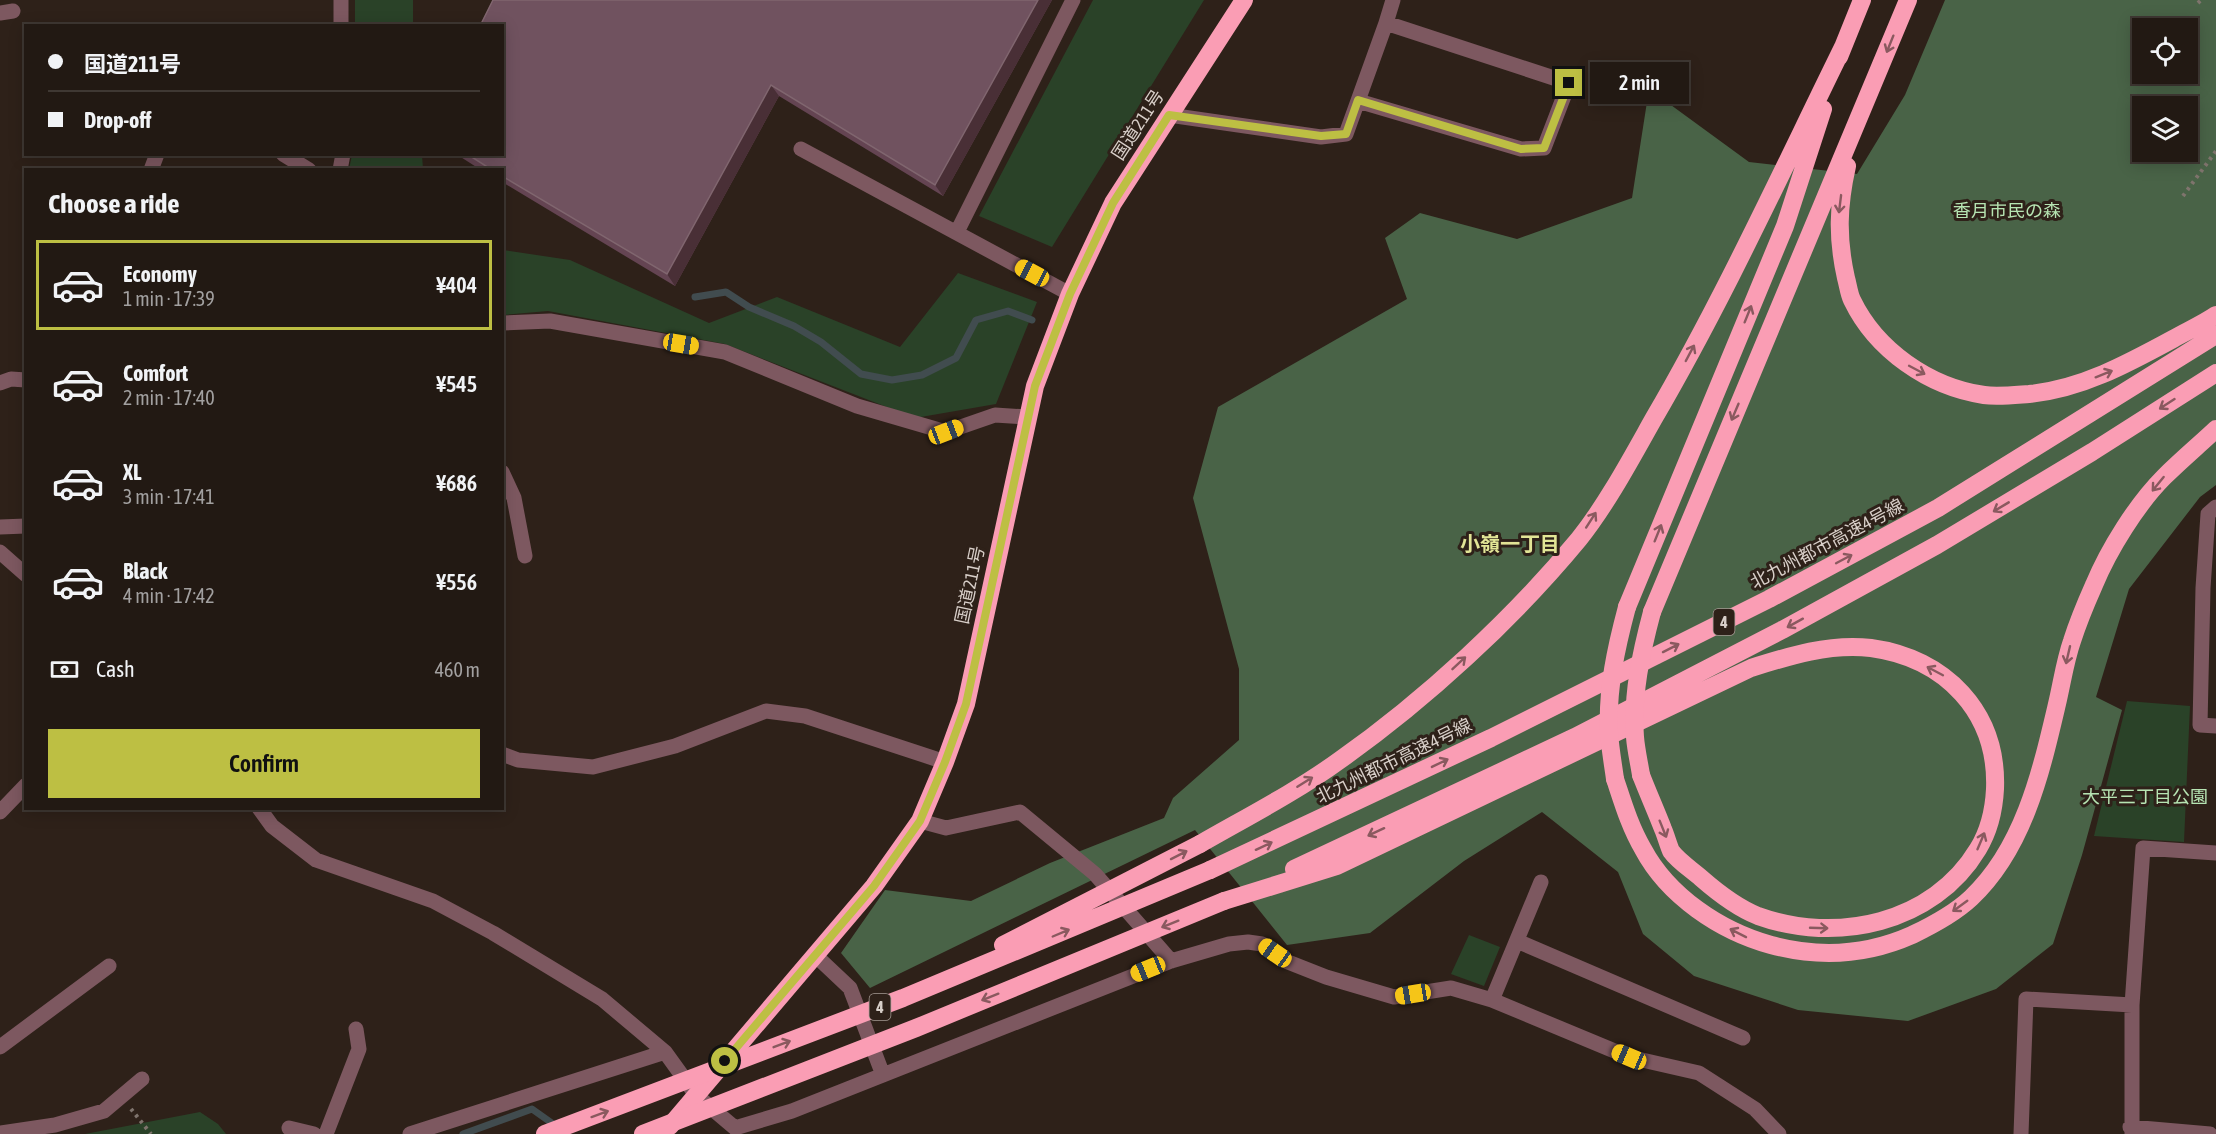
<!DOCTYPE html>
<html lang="en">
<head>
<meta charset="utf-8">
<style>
  :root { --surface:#221913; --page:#2a221c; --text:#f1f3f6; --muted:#a2a0a0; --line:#3f3833; --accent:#bdbf43 }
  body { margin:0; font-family:"Asap Condensed","Noto Sans JP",sans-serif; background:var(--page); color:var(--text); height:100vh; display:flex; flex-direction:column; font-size:22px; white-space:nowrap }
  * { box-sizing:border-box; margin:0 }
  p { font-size:20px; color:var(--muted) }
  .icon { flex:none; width:33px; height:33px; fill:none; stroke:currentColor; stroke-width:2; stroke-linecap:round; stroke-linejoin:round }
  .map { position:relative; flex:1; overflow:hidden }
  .sheet { position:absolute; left:24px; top:168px; width:480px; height:642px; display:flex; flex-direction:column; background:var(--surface); border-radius:0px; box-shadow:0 3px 15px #0003,0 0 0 2px var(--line) }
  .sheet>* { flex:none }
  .hud { position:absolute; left:24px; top:24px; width:480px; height:132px; border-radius:0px; box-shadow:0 3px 15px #0003,0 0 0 2px var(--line); display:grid; align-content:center; height:132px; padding:0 24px; background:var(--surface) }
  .tools { position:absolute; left:2132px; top:18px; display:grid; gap:12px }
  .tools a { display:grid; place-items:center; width:66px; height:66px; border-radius:0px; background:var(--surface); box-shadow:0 3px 15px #0003,0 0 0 2px var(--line); font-size:30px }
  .end { position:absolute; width:27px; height:27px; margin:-14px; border:8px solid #bdbf43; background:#111; box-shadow:0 0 0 3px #111 }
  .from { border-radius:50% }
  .bubble { position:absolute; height:42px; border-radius:0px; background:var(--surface); box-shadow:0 3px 15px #0003,0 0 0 2px var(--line); font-size:20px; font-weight:600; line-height:42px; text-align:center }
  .car { position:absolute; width:18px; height:36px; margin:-18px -9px; border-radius:8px; box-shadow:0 0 4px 2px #0007; background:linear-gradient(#f5c518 24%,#345 0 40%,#f5c518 0 76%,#345 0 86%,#f5c518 0) }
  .hud b { display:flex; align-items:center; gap:21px; height:57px; font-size:22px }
  .hud b+b { border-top:2px solid var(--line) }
  .hud i { width:15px; height:15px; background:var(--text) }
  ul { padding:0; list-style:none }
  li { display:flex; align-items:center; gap:18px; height:90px; margin:0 12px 9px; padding:0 12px; border:3px solid transparent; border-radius:0px }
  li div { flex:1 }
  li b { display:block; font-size:22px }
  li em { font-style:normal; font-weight:600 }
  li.current { border-color:var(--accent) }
  li>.icon { width:54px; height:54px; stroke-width:1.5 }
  h2 { padding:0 24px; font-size:27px; line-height:72px }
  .pay { display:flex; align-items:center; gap:15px; height:66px; padding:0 24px; font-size:22px }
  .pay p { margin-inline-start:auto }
  .cta { display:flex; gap:12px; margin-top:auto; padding:12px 24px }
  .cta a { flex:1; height:69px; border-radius:0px; background:var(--accent); color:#111; font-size:24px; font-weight:600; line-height:69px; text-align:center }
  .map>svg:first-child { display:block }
</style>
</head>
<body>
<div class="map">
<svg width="2216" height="1134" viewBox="0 0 2216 1134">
  <rect width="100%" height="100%" fill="#2e2119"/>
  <path fill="#2a4228" d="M355,0H413V25H355Z
    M1093,0H1204L1052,247L979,216Z
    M352,155H422L423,169H349Z
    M503,250L570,260L709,323L777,297L900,347L958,273L1037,302L996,404L915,418L725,344L548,311L503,315Z
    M2127,701L2190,706L2184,842L2094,836Z
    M1469,935L1500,947L1484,986L1451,974Z
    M200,1112L218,1124L226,1134H85Z"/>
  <path fill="#496347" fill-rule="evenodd" d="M1945,0H2216V485L2200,497L2129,589L2096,697L2122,710L2082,855L2053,944L1996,989L1908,1021L1798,1010L1694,976L1643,934L1618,872L1542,812L1464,861L1370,933L1287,945L1195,830L870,988L841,953L885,890L971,901L1050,863L1164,818L1173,798L1239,740V669L1193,498L1218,407L1407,299L1385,238L1420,213L1517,239L1632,198L1649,89L1749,162L1857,174L1905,95ZM2142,28H2187V74H2142ZM2142,106H2187V152H2142Z"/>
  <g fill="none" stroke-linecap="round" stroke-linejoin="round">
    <path stroke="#414c4f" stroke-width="7" d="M695,297L726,292L749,307L794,326L821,342L861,374L892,380L922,375L956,358L976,320L1008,311L1032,320
      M463,1134L532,1109L556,1126"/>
    <path stroke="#7f746d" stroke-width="4" stroke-dasharray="3 4.5" stroke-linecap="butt" d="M2198,3L2201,0
      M2183,196L2216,151
      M131,1109L151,1134"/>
    <path stroke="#7d5860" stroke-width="15" d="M341,0V26
      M0,13L13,11
      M1386,23L1393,0
      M1169,115L1321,137L1346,134L1386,23L1569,83L1544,148L1521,149L1358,101
      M801,149L1070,294
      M283,154L309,170
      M151,170L157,154
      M340,170L343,154
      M957,232L1073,0
      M502,323L550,321L725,352L857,406L946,432L995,415L1028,417
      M0,383L11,379L26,380
      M502,472L514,498L525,556
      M2216,507L2208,514L2203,588L2200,725L2216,726
      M0,527L26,526
      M0,552L26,575
      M502,754L518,760L593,767L675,746L766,711L805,716L945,762
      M259,808L272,826L316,860L433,901L493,933L602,999L665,1052L696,1095L735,1128L792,1111L1171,961L1229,944L1248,942L1262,944L1288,962L1326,977L1394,997L1451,988L1492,1000L1629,1057L1699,1073L1755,1109L1779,1134
      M0,812L26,785
      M920,821L946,828L1020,812L1095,874L1171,961
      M1517,941L1743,1038
      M815,955L850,988L883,1075
      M1492,1000L1541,882
      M0,1047L109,966
      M2130,1127L2210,1134
      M289,1128L314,1134
      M0,1133L55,1125L104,1111L142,1079
      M326,1134L359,1049L356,1029
      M410,1134L665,1052
      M2021,1134L2026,999L2132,1005
      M2132,1134V1005L2143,848L2216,853"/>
    <path stroke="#fa9db4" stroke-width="18" d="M1839,57L1862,0
      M1847,166C1838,206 1837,238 1846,278C1848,285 1849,294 1852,300C1876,350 1929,387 1984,395C1997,397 2015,395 2029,394C2081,389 2127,364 2173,339C2187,331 2203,324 2216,315
      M1627,607L1785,226L1823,109
      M1652,612L1908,0
      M1615,779C1623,803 1630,827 1643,849C1668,896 1720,931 1771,945C1819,958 1867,955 1912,935C1933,925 1955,913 1971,898C2024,848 2041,772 2057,704C2062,683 2065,661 2072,641C2078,622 2086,603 2094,585C2109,549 2137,504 2164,477C2181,460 2199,445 2216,429
      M1200,844C1247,817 1296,792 1340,760C1425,700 1513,619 1579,539C1607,504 1632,457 1654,418C1724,298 1782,171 1843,47
      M1294,869L1575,737L1782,630L1937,545L2092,452L2216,373
      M1210,870L1491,738L1769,599L1938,508L2216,335
      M1224,901L1337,866L1751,668C1789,656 1830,643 1871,648C1945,658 1998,712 1995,789C1994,809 1989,831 1978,849C1933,924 1836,944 1758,916C1738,908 1717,892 1701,878C1692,870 1678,861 1671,851C1668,844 1666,836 1663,829C1656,811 1648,793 1641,775
      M670,1126L874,886L920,821L945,762L966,704L1035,386L1070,294L1113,203L1244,0"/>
    <path stroke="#fa9db4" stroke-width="18" d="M1641,775C1639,762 1636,750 1635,737C1632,695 1641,653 1652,612
      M1615,779C1613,764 1610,748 1609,732C1607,689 1616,648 1627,607
      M1003,945L1200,844
      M545,1134L903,998L1210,870
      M643,1134L916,1028L1224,901"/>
  </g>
  <path fill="#644452" d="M493,0H1052L943,196L779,96L675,286L502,182V170H481L456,154H502Z"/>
  <path fill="#492f36" d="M1038,0H1052L943,196L935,185Z
    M771,85L779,96L675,286L667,274Z"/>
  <path fill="#70525f" stroke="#80666f" stroke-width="1.5" d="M493,0H1038L935,185L771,85L667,274L502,176V170H492L467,154H502V26H480Z"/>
  <defs><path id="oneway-shaft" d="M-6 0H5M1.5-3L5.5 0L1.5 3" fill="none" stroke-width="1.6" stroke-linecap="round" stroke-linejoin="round" transform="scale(1.5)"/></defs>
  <g stroke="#8a595f">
    <use href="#oneway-shaft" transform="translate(1890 44) rotate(112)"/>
    <use href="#oneway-shaft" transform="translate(1840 204) rotate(97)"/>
    <use href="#oneway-shaft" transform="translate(1748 314) rotate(-68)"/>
    <use href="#oneway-shaft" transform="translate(1690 353) rotate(-62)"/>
    <use href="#oneway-shaft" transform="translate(1917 370) rotate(28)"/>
    <use href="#oneway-shaft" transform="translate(2104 374) rotate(-22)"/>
    <use href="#oneway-shaft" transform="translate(2167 404) rotate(147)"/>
    <use href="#oneway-shaft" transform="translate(1735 412) rotate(113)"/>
    <use href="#oneway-shaft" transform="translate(2158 484) rotate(129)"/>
    <use href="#oneway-shaft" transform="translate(2001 507) rotate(149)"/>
    <use href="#oneway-shaft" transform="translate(1591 520) rotate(-57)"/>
    <use href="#oneway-shaft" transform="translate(1658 533) rotate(-68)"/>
    <use href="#oneway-shaft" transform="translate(1844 559) rotate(-28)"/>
    <use href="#oneway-shaft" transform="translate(1795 623) rotate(151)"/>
    <use href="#oneway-shaft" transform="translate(1671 648) rotate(-27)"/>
    <use href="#oneway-shaft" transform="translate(2068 655) rotate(103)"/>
    <use href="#oneway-shaft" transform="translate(1459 663) rotate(-43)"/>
    <use href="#oneway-shaft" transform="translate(1935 671) rotate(-152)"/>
    <use href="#oneway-shaft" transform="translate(1440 763) rotate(-26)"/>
    <use href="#oneway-shaft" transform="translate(1305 782) rotate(-32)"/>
    <use href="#oneway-shaft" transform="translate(1663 829) rotate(68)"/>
    <use href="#oneway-shaft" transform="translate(1376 832) rotate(155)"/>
    <use href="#oneway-shaft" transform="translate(1981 841) rotate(-67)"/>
    <use href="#oneway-shaft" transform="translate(1264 846) rotate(-25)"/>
    <use href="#oneway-shaft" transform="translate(1179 855) rotate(-27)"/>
    <use href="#oneway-shaft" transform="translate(1960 906) rotate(144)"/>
    <use href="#oneway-shaft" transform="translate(1170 924) rotate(158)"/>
    <use href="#oneway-shaft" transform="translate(1819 928) rotate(2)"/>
    <use href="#oneway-shaft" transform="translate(1061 933) rotate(-23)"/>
    <use href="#oneway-shaft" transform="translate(1738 933) rotate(-153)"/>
    <use href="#oneway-shaft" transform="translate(990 997) rotate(158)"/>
    <use href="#oneway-shaft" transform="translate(782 1044) rotate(-21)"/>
    <use href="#oneway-shaft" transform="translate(600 1114) rotate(-20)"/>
  </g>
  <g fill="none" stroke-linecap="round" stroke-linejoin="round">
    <path stroke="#bdbf43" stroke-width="8" d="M725,1061L874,886L920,821L945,762L966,704L1035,386L1070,294L1113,203L1169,115L1321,136L1346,134L1358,100L1521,149L1544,148L1569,83"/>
  </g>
  <g text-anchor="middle" stroke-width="6" stroke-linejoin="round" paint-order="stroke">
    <g fill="#2e2119" stroke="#a59b94" stroke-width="1.5">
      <rect x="1713.5" y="609" width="21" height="26" rx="4.5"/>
      <rect x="869.5" y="994" width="21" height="26" rx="4.5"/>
    </g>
    <g font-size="16" font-weight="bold" fill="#d8cfc9">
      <text x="1724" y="628">4</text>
      <text x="880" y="1013">4</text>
    </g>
    <g font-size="18" fill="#d8cfc9" stroke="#2e2119">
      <text transform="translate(1138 125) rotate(-57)" y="6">国道211号</text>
      <text transform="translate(1827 544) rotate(-28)" y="6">北九州都市高速4号線</text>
      <text transform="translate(970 585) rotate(-78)" y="6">国道211号</text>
      <text transform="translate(1394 761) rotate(-26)" y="6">北九州都市高速4号線</text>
    </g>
    <g font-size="18" fill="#b6e4b2" stroke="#2e2119">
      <text x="2007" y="217">香月市民の森</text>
      <text x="2145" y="803">大平三丁目公園</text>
    </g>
    <g font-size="20" font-weight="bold" fill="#e2e596" stroke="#2e2119">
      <text x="1510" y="551">小嶺一丁目</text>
    </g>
  </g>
</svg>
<div class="tools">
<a><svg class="icon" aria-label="locate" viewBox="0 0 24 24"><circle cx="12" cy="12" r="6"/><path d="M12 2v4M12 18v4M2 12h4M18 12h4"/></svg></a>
<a><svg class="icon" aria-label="layers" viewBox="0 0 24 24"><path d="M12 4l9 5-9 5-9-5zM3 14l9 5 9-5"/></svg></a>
</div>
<i class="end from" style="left:725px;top:1061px"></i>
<i class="end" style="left:1569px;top:83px"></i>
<div class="bubble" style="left:1590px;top:62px;width:99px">2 min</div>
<i class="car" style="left:1032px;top:273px;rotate:298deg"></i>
<i class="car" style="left:681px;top:344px;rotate:100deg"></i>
<i class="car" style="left:946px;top:432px;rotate:69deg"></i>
<i class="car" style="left:1275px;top:953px;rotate:305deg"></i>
<i class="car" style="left:1148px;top:969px;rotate:248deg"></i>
<i class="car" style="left:1413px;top:994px;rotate:261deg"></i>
<i class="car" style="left:1629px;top:1057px;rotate:293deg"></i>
<div class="hud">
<b><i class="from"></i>国道211号</b>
<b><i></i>Drop-off</b>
</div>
<section class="sheet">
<h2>Choose a ride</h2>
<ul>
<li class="current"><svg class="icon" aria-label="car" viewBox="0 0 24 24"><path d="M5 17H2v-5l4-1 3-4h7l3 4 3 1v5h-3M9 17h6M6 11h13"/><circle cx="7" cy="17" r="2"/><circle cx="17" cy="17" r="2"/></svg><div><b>Economy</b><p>1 min · 17:39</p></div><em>¥404</em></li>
<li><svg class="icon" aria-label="car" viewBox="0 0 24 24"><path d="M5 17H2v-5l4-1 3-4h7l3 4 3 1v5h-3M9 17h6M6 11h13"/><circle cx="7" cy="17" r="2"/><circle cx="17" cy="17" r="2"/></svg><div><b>Comfort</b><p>2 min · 17:40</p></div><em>¥545</em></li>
<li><svg class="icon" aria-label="car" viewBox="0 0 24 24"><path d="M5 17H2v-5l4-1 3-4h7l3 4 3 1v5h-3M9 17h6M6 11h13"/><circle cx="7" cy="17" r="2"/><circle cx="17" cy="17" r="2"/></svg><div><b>XL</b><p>3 min · 17:41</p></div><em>¥686</em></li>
<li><svg class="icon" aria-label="car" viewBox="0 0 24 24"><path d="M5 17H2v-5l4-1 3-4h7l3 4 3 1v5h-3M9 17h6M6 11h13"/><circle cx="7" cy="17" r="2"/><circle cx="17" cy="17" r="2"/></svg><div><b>Black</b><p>4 min · 17:42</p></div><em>¥556</em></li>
</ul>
<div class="pay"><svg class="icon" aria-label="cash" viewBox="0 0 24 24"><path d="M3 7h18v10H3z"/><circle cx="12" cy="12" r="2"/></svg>Cash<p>460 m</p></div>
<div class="cta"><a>Confirm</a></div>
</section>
</div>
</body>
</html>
